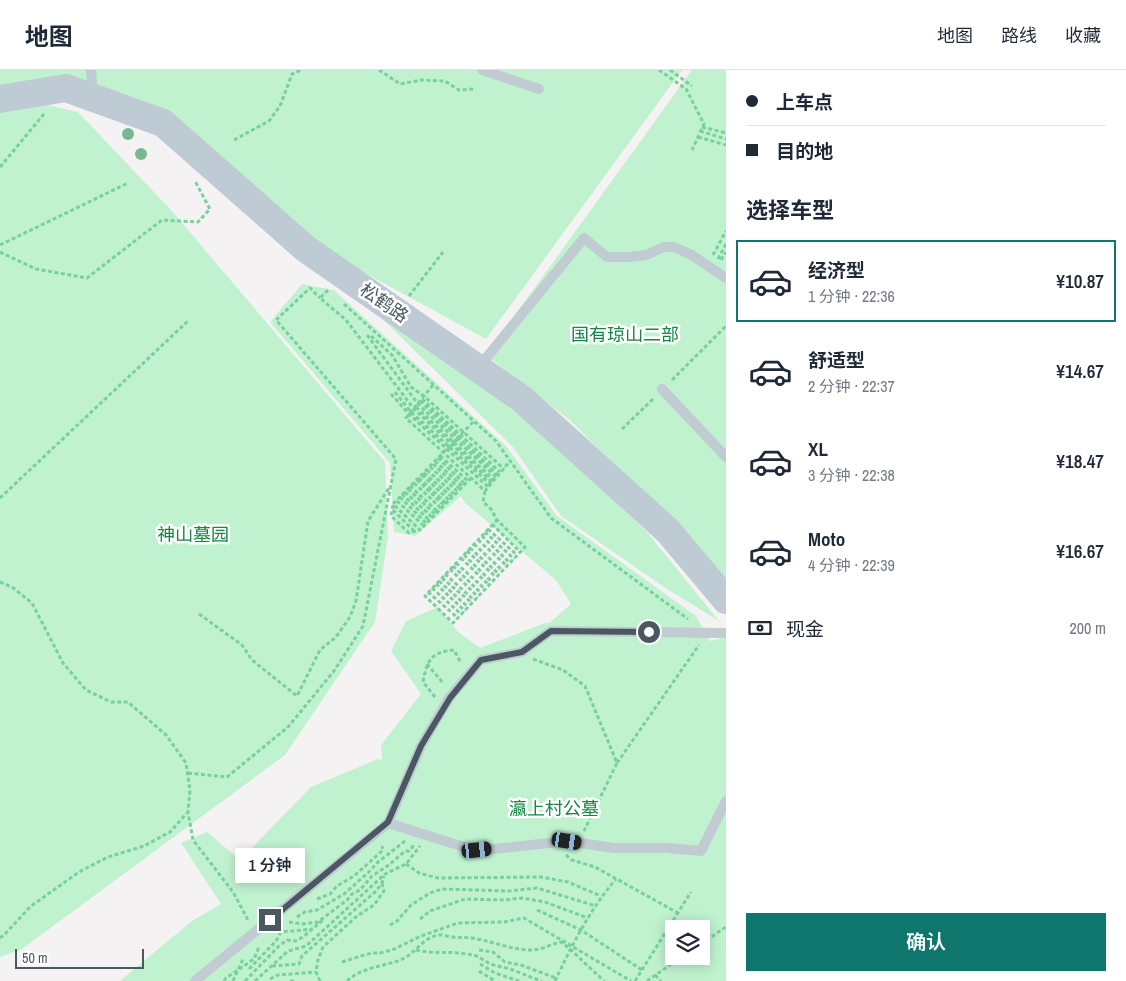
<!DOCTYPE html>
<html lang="zh">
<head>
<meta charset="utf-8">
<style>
  :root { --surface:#fff; --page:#f2f2f3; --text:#1f2937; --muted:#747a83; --line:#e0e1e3; --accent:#0f766e }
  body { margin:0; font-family:"Archivo Narrow","Noto Sans SC",sans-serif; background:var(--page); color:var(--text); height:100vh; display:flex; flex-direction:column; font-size:19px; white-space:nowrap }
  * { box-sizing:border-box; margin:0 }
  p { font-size:16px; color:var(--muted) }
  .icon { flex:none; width:28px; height:28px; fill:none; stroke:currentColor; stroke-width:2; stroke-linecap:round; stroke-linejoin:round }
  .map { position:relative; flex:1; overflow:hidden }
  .sheet { display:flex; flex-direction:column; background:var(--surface); width:400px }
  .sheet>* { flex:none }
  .banner { display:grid; align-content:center; height:110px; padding:0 20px; background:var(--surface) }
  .tools { position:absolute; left:665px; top:850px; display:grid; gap:10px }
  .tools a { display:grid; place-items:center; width:45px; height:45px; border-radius:0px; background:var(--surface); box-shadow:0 2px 12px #0003; font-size:25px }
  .scale { position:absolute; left:15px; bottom:12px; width:129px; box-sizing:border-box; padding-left:5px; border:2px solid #495861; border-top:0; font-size:14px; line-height:18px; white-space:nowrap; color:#495861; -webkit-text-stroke:4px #fff; paint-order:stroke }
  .end { position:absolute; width:22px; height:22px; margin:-11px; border:6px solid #495861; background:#fff; box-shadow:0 0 0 2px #fff }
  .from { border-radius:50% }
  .bubble { position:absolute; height:35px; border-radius:0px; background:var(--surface); box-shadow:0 2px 12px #0003; font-size:16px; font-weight:600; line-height:35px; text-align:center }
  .car { position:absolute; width:15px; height:30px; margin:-15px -8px; border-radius:6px; box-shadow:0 0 4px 1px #0007; background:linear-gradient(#222 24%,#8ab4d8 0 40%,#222 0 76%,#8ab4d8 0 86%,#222 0) }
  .banner b { display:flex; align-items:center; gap:18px; height:48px; font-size:19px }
  .banner b+b { border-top:1px solid var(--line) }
  .banner i { width:12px; height:12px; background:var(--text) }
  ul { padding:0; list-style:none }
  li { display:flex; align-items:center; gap:15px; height:82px; margin:0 10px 8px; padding:0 10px; border:2px solid transparent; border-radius:0px }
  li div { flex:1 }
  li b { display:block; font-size:19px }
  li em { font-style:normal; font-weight:600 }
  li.active { border-color:var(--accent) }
  li>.icon { width:45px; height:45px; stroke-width:1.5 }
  h2 { padding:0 20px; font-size:22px; line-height:60px }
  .pay { display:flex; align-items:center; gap:12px; height:55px; padding:0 20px; font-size:19px }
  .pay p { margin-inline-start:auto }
  .button { display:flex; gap:10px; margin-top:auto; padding:10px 20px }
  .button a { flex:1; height:58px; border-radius:0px; background:var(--accent); color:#fff; font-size:20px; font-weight:600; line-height:58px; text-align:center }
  header { display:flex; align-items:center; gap:30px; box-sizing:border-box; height:70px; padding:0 25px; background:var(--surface); border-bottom:1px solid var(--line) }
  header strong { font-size:24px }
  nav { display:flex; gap:28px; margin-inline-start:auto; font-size:18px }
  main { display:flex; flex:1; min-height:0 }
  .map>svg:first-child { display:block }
</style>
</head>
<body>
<header>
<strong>地图</strong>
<nav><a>地图</a><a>路线</a><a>收藏</a></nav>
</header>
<main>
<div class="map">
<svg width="726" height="911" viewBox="0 0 726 911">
  <rect width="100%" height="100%" fill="#f5f2f3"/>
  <path fill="#c1f2d0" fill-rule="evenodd" d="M0,0H682L486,269L323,180L86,12L0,23Z
    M692,0H726V515L617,398L571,351L486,285Z
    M26,30L78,42L171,140L385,392L388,467L375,552L285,685L22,879L0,887V34Z
    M302,214L334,220L507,377L557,446L696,546L710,571L726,567V911H120L192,851L221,834L181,773L207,762L240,790L311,717L378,689L382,690L381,675L421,624L391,581L406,551L438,537L457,561L480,578L545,553H549L571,534L556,510L465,433L461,426L415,466L394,462L390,393L270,252ZM674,859H701V886H674Z
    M362,229L515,335L647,462L719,551L667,519L561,446L513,377Z"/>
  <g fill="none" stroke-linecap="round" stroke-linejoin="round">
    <path stroke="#78d19d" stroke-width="3" stroke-dasharray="4 2.5" stroke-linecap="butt" d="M379,0L400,14L421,10L445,11L459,20L475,19
      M659,0L686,19L704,54L692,80
      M670,0L692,16
      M702,57L726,63
      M700,61L726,69
      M698,67L726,75
      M234,70L269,51L280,36L292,4L301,0
      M0,97L44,44
      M0,175L128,113
      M0,182L36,199L87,208L162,150L198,152L210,139L195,111
      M713,185L726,161
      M718,189L726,174
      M721,190L726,182
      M328,220L320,228L346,250L414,339L492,412
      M409,226L443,182
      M344,234L496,371L551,448L688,549
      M367,265L418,334L496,407
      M371,266L392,285L411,317L424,326L504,399
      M672,310L726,256
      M433,315L406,348L485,421L510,391
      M395,322L411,342L490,414
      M391,324L409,344L488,417
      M422,329L500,402
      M420,331L498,405
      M416,337L494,410
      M622,359L653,329
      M440,386L468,411
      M438,388L465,414
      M435,391L462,416
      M433,394L460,419
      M430,397L457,421
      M427,400L454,424
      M424,403L452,427
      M422,405L449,430
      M419,408L446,433
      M471,408L420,460L393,434L474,351
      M417,410L444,435
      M414,413L441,438
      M410,416L437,441
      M408,419L435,444
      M485,421L483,432L491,439L497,450L525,477L453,553L425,526L497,450
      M405,422L432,447
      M402,424L429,450
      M400,427L426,453
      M0,428L188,251
      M397,431L424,456
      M393,435L391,446L409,463L419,460
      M393,440L415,462
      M492,454L520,482
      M488,459L517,485
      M485,462L514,489
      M482,466L510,493
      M478,470L507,496
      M474,474L503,501
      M470,478L499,504
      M467,481L496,507
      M464,485L492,512
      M461,488L489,515
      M456,493L485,519
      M453,496L481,523
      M450,499L478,527
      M445,504L474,530
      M442,508L472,533
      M439,511L468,537
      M0,512L12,517L32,533L63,593L86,620L111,632H128L166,665L186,693L190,720L188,742L193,770L233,822L249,852
      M436,514L465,541
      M432,518L461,544
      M428,522L458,548
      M199,544L242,575L252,590L297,626L320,580L336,567L350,547L356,531L368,451L389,418
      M533,589L563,600L585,616L617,693L584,761
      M427,594L444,614
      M435,627L423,612C427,590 431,582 454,580L461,593
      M617,693L699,575
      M188,703L227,707L288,657L334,601L363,556L396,389L276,250L310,218L320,228
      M566,785L572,790L595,797L678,843
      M406,794L419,803L438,808L541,807L568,812L601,826
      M317,829L330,824L337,816L354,806L383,780L382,776
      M537,840L581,860L642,900
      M297,847L305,842L317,840L344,824L370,801L377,793L405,771
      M420,849L430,841L465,829L505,830L522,828L545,832L588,848
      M289,852L302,854L318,852L347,830L352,824L360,820L372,806L389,795L405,781H409L415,774
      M390,855L397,851L411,835L430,823L442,819L509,821L537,818L596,836
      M0,868L4,865L31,836L79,802L108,787L144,776L170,762L187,743
      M701,874L726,857
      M416,880C433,884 450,881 466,884C480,885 480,889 491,894C498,897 506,897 513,900C523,904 532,908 542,911
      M479,880L493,882L505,892L521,895L556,908
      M342,892L361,886L372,883H380L392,880L421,866L458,853L504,852L524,848L631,911
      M480,894L495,903L519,911
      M272,896L299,894L302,886L375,822L382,813L384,806
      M249,899L276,871L281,862L313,859
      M479,901L495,911
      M655,905L661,911
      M270,909L278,905L316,902
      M224,911L226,908L254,889L259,877
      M233,911L243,889
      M245,911L279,876L287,870L295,871L303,867L323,850
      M255,911L288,881L306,876L385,804L406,794L420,776
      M290,911H295
      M320,911L316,902L318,890L323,877L357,846L374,835L384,821L382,813
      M347,911C362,897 382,897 400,890C415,885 424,865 441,865C445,865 449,867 453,867C459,868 465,867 472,868C492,871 511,880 531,880C542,880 551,874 561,872L570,879L604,911
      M555,911C572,875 590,839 616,809
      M635,911L691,822
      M647,911L683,886"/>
    <path stroke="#c0cbd2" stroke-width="10" d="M91,0L93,26
      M482,0L539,19
      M478,298L584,168L607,187H629L646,185L664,177H674L690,184L726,208
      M662,319L726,387
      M388,753L477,781L567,771L614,778H668L701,781L726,731
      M195,911L388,753L421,676L449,628L481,590L522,582L551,561L726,563"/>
    <path stroke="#becbd4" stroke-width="28" d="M0,29L66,18L163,53L306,179L522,329L668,461L726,530"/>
  </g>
  <g fill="#7ab793">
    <circle cx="128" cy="64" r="6"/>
    <circle cx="141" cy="84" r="6"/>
  </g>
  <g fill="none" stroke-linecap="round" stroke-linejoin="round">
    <path stroke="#495861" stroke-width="6" d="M270,850L388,752L421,676L450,628L481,590L522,582L551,561L649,562"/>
  </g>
  <g text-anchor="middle" stroke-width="5" stroke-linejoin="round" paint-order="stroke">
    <g font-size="18" fill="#495861" stroke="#fff">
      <text transform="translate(384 233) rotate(35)" y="6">松鹤路</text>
    </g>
    <g font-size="18" fill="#158744" stroke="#fff">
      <text x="625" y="271">国有琼山二部</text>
      <text x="193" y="471">神山墓园</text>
      <text x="554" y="745">瀛上村公墓</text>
    </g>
  </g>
</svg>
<div class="tools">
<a><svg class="icon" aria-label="layers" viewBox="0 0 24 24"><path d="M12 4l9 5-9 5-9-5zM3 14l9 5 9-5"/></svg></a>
</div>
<div class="scale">50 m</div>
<i class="end from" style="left:649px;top:562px"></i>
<i class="end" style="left:270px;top:850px"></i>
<div class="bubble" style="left:235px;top:778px;width:70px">1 分钟</div>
<i class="car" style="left:567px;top:771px;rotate:99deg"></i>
<i class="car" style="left:477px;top:780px;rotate:84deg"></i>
</div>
<section class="sheet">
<div class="banner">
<b><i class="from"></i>上车点</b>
<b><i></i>目的地</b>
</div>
<h2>选择车型</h2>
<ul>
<li class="active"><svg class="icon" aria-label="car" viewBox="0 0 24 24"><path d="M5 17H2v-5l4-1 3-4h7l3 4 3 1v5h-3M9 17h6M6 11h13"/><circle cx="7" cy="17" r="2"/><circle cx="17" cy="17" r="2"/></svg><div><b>经济型</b><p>1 分钟 · 22:36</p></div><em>¥10.87</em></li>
<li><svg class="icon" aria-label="car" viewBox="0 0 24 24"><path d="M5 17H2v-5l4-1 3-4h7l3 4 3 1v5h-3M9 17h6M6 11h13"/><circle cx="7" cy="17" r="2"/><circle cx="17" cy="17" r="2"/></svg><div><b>舒适型</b><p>2 分钟 · 22:37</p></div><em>¥14.67</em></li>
<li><svg class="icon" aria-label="car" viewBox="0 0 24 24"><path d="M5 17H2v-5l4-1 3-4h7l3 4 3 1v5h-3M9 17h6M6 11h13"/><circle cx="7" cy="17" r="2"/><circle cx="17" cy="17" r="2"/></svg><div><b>XL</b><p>3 分钟 · 22:38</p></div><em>¥18.47</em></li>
<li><svg class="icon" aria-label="car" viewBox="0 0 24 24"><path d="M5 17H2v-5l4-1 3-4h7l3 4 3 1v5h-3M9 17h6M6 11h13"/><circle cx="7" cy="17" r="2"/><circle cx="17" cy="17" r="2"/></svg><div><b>Moto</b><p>4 分钟 · 22:39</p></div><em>¥16.67</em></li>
</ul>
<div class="pay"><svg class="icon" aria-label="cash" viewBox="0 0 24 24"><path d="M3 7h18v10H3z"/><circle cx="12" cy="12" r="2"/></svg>现金<p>200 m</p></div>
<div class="button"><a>确认</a></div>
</section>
</main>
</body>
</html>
